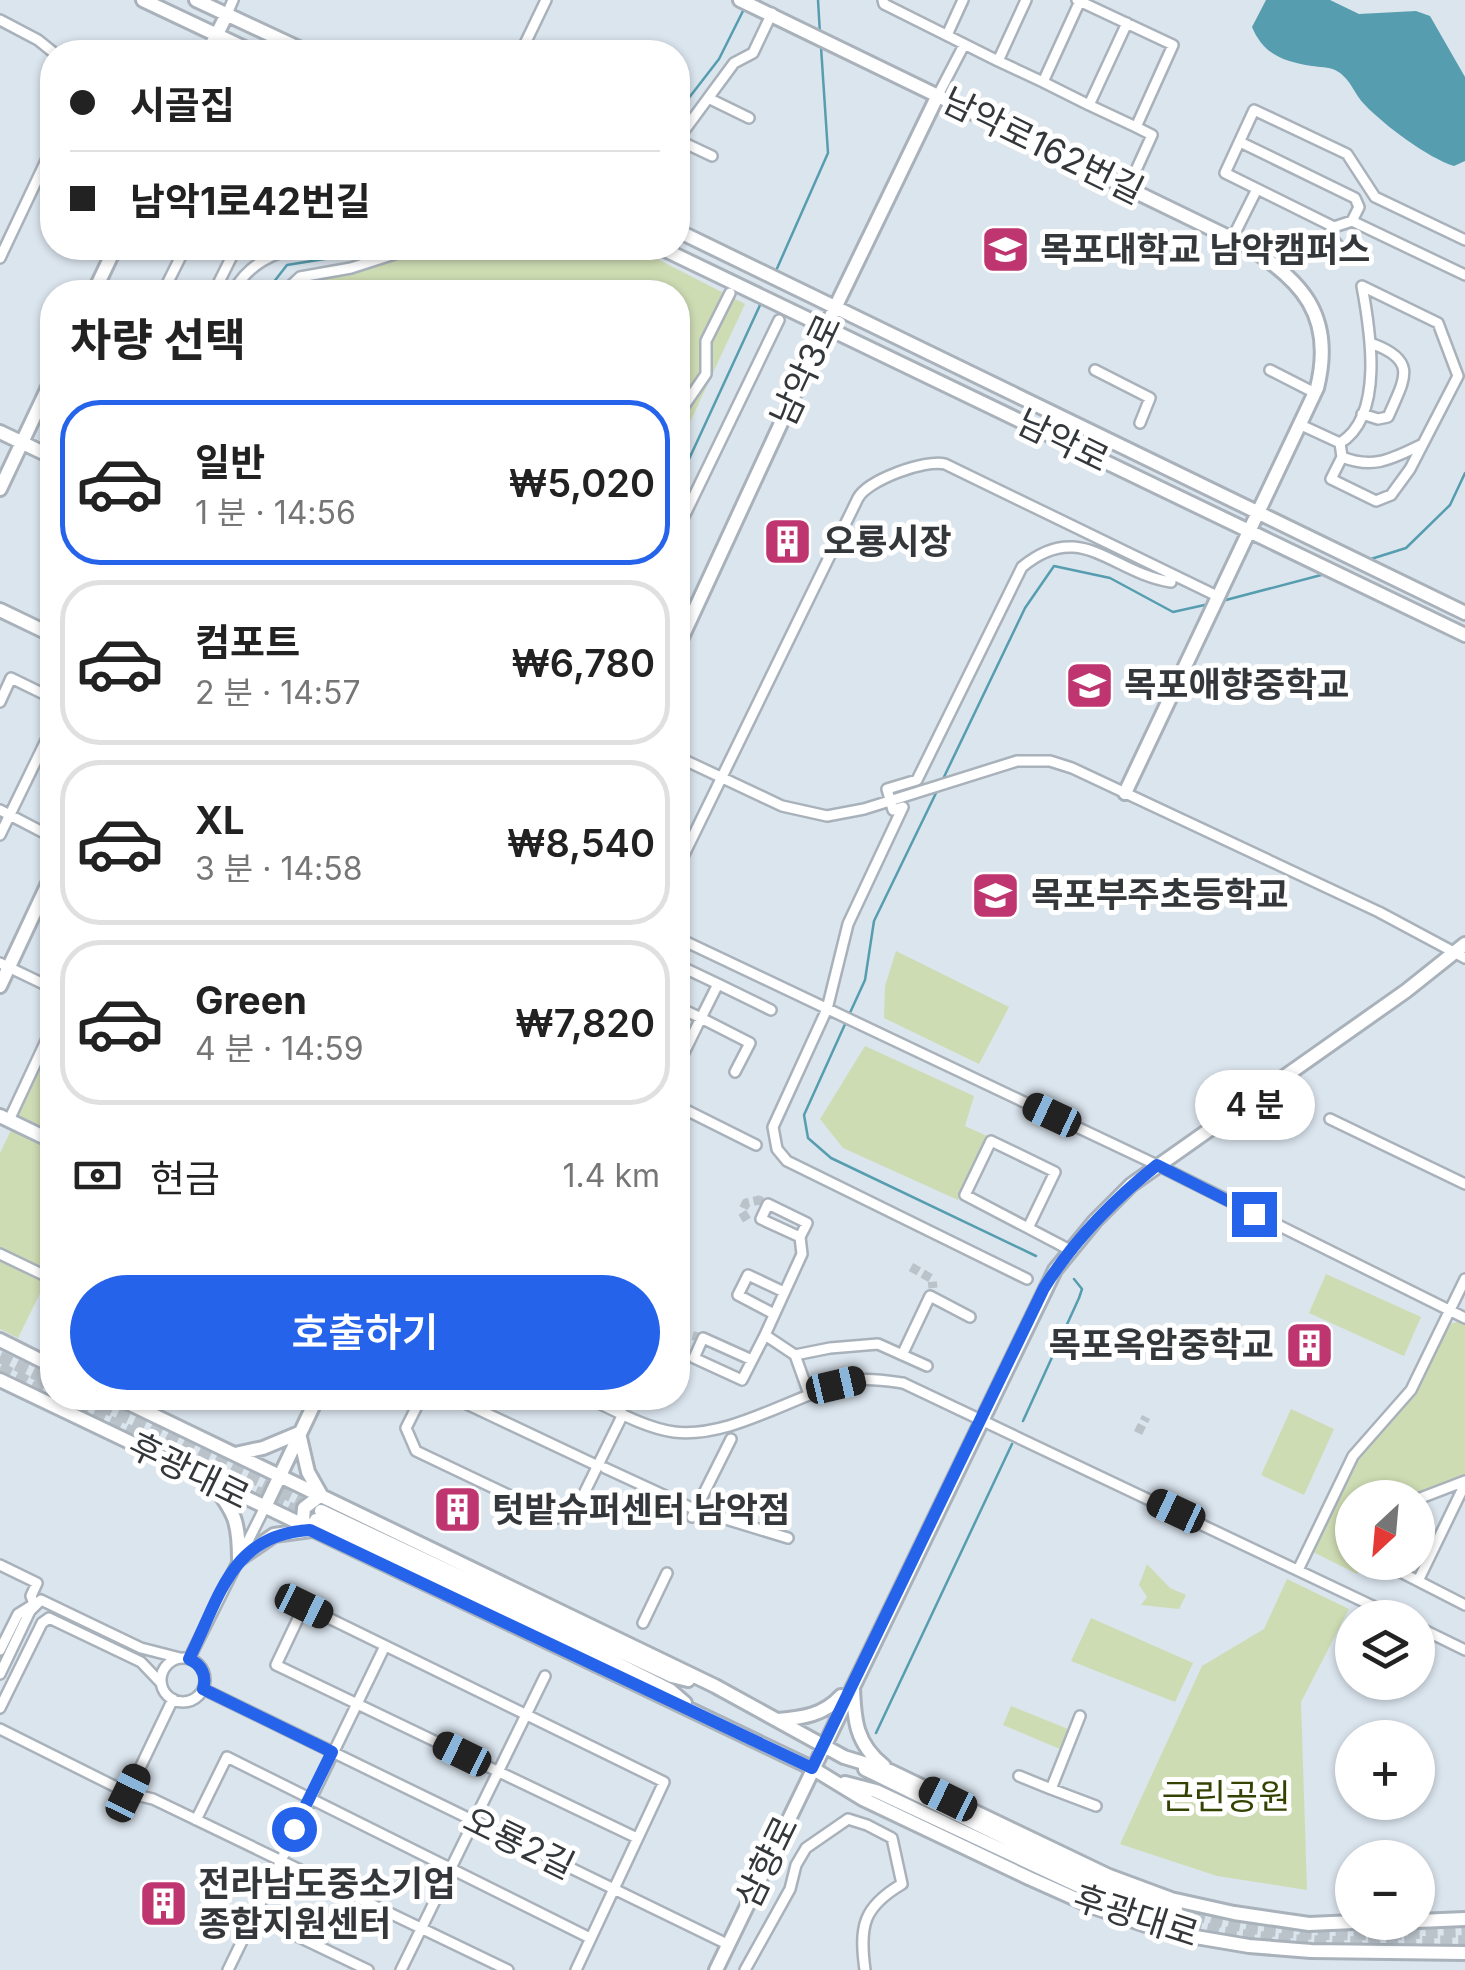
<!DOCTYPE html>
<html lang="ko">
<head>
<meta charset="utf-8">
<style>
  :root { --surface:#fff; --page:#f2f2f2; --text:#222; --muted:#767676; --line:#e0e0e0; --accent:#2563eb }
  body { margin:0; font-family:Inter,"Noto Sans KR",sans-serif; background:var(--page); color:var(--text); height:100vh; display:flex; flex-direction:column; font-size:38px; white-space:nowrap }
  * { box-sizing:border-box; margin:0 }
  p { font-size:32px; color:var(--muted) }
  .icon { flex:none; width:55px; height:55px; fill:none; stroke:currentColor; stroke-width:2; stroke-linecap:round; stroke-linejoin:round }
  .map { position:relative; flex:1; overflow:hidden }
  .details { position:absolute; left:40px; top:280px; width:650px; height:1130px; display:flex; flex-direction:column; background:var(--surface); border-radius:40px; box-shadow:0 2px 8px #0004 }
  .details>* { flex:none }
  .banner { position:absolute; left:40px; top:40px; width:650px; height:220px; border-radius:40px; box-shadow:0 2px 8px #0004; display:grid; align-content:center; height:220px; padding:0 30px; background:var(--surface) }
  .needle { width:65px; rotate:206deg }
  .fabs { position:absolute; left:1335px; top:1480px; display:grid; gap:20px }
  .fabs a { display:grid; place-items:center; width:100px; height:100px; border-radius:50%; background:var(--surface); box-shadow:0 2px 8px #0004; font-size:50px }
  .end { position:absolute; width:45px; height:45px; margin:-22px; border:12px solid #2563eb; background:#fff; box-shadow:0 0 0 5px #fff }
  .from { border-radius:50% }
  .bubble { position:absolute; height:70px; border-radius:35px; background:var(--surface); box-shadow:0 2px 8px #0004; font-size:32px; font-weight:600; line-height:70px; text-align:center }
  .car { position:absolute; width:30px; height:60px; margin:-30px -15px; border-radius:12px; box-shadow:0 0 8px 2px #0007; background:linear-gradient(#222 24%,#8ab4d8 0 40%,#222 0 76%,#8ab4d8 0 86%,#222 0) }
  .banner b { display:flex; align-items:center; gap:35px; height:95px; font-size:38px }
  .banner b+b { border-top:2px solid var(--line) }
  .banner i { width:25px; height:25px; background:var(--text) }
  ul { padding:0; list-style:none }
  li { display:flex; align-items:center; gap:30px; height:165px; margin:0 20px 15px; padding:0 10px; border:5px solid var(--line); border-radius:40px }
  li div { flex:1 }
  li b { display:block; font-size:38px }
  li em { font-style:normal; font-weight:600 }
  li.on { border-color:var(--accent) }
  li>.icon { width:90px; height:90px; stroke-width:1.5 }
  h2 { padding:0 30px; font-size:45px; line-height:120px }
  .pay { display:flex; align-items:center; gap:25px; height:110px; padding:0 30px; font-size:38px }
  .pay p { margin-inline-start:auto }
  .button { display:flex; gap:20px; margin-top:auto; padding:20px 30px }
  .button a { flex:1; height:115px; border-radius:60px; background:var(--accent); color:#fff; font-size:40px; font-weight:600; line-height:115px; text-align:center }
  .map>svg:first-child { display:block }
</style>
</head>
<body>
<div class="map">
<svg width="1465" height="1970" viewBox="0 0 1465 1970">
  <rect width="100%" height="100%" fill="#dbe5ee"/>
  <path fill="#cedcb3" d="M422,248H636L745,304L678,448V292H276L282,284L383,263Z
    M896,951L1009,1007L979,1064L884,1018L885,986Z
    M52,1045V1269L18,1338L0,1329V1153Z
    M865,1046L974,1096L965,1126L987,1136L958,1200L843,1148L820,1119Z
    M1326,1274L1421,1317L1404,1356L1309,1313Z
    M1458,1321L1465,1325V1475L1412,1497L1352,1498V1562L1363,1563L1357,1574L1311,1551L1362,1449L1401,1409L1451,1324Z
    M1291,1409L1334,1429L1304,1495L1261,1475Z
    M1147,1564L1170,1588L1186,1595L1179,1609L1141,1605L1147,1597L1139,1585Z
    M1287,1579L1349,1609L1301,1702L1307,1890L1217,1876L1120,1844L1202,1666L1264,1629Z
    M1091,1618L1193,1663L1175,1702L1071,1661Z
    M1011,1706L1068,1729L1060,1749L1003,1725Z"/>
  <path fill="#569daf" d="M1266,0H1330L1359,14L1416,11L1430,16L1465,77V161L1454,166C1428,158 1384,125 1365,105C1354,94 1350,77 1335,70C1329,67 1319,67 1312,66C1283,61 1264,55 1252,27Z"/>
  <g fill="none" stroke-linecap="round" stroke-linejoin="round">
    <path stroke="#569daf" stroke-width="2.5" d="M818,0L820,34
      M678,112L719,59L744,9
      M775,273L828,153L821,47
      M266,292L287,265L343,256L366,248
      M678,483L761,303
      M1371,559L1406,548L1450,505L1465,473
      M1222,601L1325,574
      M943,779L1025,608L1054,566L1110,578L1173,612L1209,604
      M849,1015L865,980L874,921L937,791
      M846,1022L804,1115L808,1138L831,1158L1036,1256
      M1023,1421L1079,1298L1082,1289L1074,1279
      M876,1733L1012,1444"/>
    <path stroke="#bac2ca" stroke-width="9" stroke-dasharray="9 4.5" stroke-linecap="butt" d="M747,1220L742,1212L746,1203L759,1200L768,1204
      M911,1267L932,1279L933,1288
      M682,1351L679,1342L686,1334L703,1338
      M1138,1433L1146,1417"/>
    <path stroke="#bac2ca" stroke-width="12" stroke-dasharray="12 6" stroke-linecap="butt" d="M0,1357L52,1382
      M0,1368L52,1394
      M61,1398L311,1518
      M85,1398L314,1507
      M1176,1910C1202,1916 1227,1924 1253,1928C1323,1938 1394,1934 1465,1931
      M1172,1921C1268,1947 1367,1943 1465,1941"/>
    <defs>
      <path id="street" d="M883,0L884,4L998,61L1026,0
        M1077,0L1173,45L1136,127L1089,105
        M227,14L233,0
        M0,20L38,40L53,52
        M947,35L963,0
        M521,52L546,0
        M998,61L1043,82L1080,1
        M1043,82L1089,105L1127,23
        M938,95L964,45
        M708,98L749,118
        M1136,127L1152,135L1137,168
        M678,139L734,63L753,53L772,13
        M678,140L712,156
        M1240,142L1355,198L1359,207L1352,221
        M1334,227L1332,238L1341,249
        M1232,239L1257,189
        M1465,240L1375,197L1347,154L1254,110L1225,173L1334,227L1352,221L1465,275
        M0,258L52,148
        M163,292L185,248
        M214,292L236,248
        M233,292C247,266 274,250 304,248
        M284,292L300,277L351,268L413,248
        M1095,370L1150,398L1140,423
        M1270,370L1315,393
        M1362,414L1378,419L1388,417C1404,380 1419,361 1373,344
        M678,415L706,374V341L730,293
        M1301,425L1340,443L1342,457L1331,479L1376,501L1391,495L1410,469L1458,376L1438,323L1362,286C1370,329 1385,416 1340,443
        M1342,457C1375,470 1393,458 1423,444
        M678,529L779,320
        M0,702L11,678L52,698
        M678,757L782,806L827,816L864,809L1017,761H1050L1072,768L1379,912L1465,958
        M0,810L52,837
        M0,835L52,728
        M678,867L858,498C868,480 925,459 945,464L1217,596
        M678,938L1157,1165L1465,1318
        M0,963L52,988
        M678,965L718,984
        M678,1007L701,1018L678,1065
        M735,1072L750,1043L701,1018L718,984L771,1010
        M678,1106L756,1145
        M1330,1119L1465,1184
        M9,1120L52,1028
        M1029,1226L1055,1172L991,1141L965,1195L1070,1250
        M800,1237L761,1219L768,1204L807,1223L800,1237L802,1254L765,1335L795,1355L809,1394
        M0,1254L52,1279
        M1027,1279L787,1161L777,1149L773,1127L827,1009L848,924L903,807L893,810L887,789L917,780L1022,567C1081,518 1112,573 1171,582
        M774,1314L738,1295L748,1275L784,1292
        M795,1355L830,1348L878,1344L927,1366
        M902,1355L930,1296L970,1317
        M752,1360L703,1338L694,1358L742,1380L765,1335
        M421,1398L406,1428L416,1451L557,1518H566L575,1512L623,1414
        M454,1398L598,1466
        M588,1398C614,1410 645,1428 674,1432C734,1439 798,1391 857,1380C872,1378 889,1381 903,1383L1398,1618
        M605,1468L696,1510L788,1538
        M1418,1499L1465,1481
        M692,1517L731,1439
        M1381,1562L1465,1605
        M0,1565L37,1583L31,1596L34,1604L18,1614L0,1650
        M1298,1570L1353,1456L1411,1390L1465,1279
        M1418,1581L1465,1484
        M643,1623L667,1573
        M1418,1627L1465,1650
        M161 1680a22 22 0 1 1 44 0a22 22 0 1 1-44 0Z
        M189,1659L265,1507
        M0,1674L30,1611L41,1600L141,1648L180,1658
        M203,1689L727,1944
        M0,1708L42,1623L49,1618L141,1662L161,1683
        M0,1729L128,1793L153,1799L508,1970
        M1019,1776L1051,1789L1080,1716
        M1051,1789L1096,1806
        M128,1793L173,1699
        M196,1820L227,1757L590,1938
        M253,1915L368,1970
        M228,1970L385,1646
        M401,1970L545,1676
        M576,1970L664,1782L304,1606L276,1665L637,1838
        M745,1970L790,1889L796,1865L806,1848L848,1819L867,1825L892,1838L902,1884C863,1907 859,1926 865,1970"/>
      <path id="secondary" d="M143,0L253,52
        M196,0L307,52
        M740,0L1243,244C1302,279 1335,316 1317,388L1125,793
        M208,52L227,14
        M678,231L1465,613
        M661,248L1465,635
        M94,292L115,248
        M0,432L52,457
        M0,489L52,379
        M0,610L52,635
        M678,646L818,343L938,95
        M0,986L52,875
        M0,1116L52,1141
        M0,1340L52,1366
        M0,1380L812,1768L863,1799L1029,1878L1094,1907L1166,1932L1249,1946L1311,1951L1465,1953
        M118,1398L715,1686L844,1757L890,1771L1109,1876L1171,1899L1234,1913L1309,1924L1354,1922
        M235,1454L263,1448L299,1433L308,1472L321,1495L304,1508L303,1520L311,1530L274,1535L239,1559
        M212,1483C235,1513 239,1522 239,1559
        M265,1507L317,1398
        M321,1511L672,1676L688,1680
        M316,1520L580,1645L670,1690L685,1703
        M853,1687C854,1720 856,1744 884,1766
        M778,1720C802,1718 824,1715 841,1696
        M865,1769L1099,1884L1176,1910
        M845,1783L876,1791L1094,1893L1172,1921
        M1418,1921L1465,1919
        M716,1970L1055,1270L1095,1221L1131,1185L1406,991L1465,944"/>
    </defs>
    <use href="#street" stroke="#a9b2bb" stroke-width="14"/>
    <use href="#secondary" stroke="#a9b2bb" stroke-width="18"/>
    <use href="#street" stroke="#fff" stroke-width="9"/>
    <use href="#secondary" stroke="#fff" stroke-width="12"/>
  </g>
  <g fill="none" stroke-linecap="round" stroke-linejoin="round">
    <path stroke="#2563eb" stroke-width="12" d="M294,1829L332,1752L203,1689C207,1675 202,1665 189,1659C220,1597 231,1534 310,1530L812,1768L1044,1288C1074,1240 1112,1201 1157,1165L1254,1214"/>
  </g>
  <defs>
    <symbol id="university-square" viewBox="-11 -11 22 22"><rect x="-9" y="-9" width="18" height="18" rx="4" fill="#be356f" stroke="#fff"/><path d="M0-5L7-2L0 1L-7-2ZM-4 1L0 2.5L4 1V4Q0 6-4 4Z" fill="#fff"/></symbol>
    <symbol id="building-square" viewBox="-11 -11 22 22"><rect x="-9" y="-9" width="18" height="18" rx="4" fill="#be356f" stroke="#fff"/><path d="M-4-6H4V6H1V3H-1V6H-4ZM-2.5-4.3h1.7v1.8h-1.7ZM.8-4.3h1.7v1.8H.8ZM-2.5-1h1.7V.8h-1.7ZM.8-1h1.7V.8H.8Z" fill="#fff"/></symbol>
    <symbol id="school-square" viewBox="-11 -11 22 22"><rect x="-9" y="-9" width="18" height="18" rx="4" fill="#be356f" stroke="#fff"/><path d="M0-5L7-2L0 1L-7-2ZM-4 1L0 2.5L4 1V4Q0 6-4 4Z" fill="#fff"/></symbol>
  </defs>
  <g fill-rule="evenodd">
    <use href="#university-square" x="978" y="222" width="55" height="55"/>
    <use href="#building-square" x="760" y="514" width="55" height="55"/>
    <use href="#school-square" x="1062" y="658" width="55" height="55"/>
    <use href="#school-square" x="968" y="868" width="55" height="55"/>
    <use href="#building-square" x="1282" y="1318" width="55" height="55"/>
    <use href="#building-square" x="430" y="1482" width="55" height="55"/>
    <use href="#building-square" x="136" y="1876" width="55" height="55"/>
  </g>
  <g text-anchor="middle" stroke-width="10" stroke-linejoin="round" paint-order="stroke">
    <g font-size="35" fill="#34383b" stroke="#fff">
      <text transform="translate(1043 146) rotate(26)" y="12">남악로162번길</text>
      <text transform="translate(806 370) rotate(-65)" y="12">남악3로</text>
      <text transform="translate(1063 441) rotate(26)" y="12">남악로</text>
      <text transform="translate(189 1471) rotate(26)" y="12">후광대로</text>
      <text transform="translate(519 1843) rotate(26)" y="12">오룡2길</text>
      <text transform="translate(767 1862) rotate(-64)" y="12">삼향로</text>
      <text transform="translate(1136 1916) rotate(18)" y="12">후광대로</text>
    </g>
    <g font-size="35" font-weight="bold" fill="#34383b" stroke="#fff" text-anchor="start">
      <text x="1040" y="262">목포대학교 남악캠퍼스</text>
      <text x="823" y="554">오룡시장</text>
      <text x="1124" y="697">목포애향중학교</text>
      <text x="1031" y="907">목포부주초등학교</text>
      <text x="1274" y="1357" text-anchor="end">목포옥암중학교</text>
      <text x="492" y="1522">텃밭슈퍼센터 남악점</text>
      <text x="198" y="1896">전라남도중소기업<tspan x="198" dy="40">종합지원센터</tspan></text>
    </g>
    <g font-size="35" fill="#344202" stroke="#fff">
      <text x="1226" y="1809">근린공원</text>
    </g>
  </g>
</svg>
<div class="fabs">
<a><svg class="needle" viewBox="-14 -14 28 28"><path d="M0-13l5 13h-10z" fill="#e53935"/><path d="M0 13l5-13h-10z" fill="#767676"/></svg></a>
<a><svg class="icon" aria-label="layers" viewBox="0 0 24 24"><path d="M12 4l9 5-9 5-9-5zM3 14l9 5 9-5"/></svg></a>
<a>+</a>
<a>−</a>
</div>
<i class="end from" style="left:294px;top:1829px"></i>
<i class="end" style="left:1254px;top:1214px"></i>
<div class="bubble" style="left:1195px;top:1070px;width:120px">4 분</div>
<i class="car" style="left:1052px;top:1115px;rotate:295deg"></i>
<i class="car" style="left:836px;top:1385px;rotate:77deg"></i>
<i class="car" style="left:1176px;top:1511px;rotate:295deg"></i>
<i class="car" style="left:304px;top:1606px;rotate:116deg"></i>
<i class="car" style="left:462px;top:1754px;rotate:296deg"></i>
<i class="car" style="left:128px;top:1793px;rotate:26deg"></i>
<i class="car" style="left:948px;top:1799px;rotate:296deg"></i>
<div class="banner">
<b><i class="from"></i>시골집</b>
<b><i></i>남악1로42번길</b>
</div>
<section class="details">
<h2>차량 선택</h2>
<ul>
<li class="on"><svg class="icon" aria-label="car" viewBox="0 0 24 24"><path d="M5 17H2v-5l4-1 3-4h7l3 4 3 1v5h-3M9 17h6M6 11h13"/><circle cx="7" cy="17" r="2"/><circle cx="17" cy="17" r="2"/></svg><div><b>일반</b><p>1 분 · 14:56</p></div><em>₩5,020</em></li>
<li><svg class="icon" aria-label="car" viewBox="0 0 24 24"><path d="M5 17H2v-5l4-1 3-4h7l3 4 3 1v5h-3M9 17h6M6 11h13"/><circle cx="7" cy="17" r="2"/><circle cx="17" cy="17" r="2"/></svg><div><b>컴포트</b><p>2 분 · 14:57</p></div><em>₩6,780</em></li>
<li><svg class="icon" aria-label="car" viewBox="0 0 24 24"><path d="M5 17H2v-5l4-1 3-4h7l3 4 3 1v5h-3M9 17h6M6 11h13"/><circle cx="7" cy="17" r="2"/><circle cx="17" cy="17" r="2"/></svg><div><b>XL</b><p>3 분 · 14:58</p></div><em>₩8,540</em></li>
<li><svg class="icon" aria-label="car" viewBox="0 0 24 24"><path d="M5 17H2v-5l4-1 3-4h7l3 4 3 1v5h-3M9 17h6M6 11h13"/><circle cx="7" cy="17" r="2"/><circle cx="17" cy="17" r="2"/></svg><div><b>Green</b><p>4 분 · 14:59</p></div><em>₩7,820</em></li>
</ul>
<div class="pay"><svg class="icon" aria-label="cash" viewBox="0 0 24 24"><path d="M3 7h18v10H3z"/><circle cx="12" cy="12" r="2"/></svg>현금<p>1.4 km</p></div>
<div class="button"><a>호출하기</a></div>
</section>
</div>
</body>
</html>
